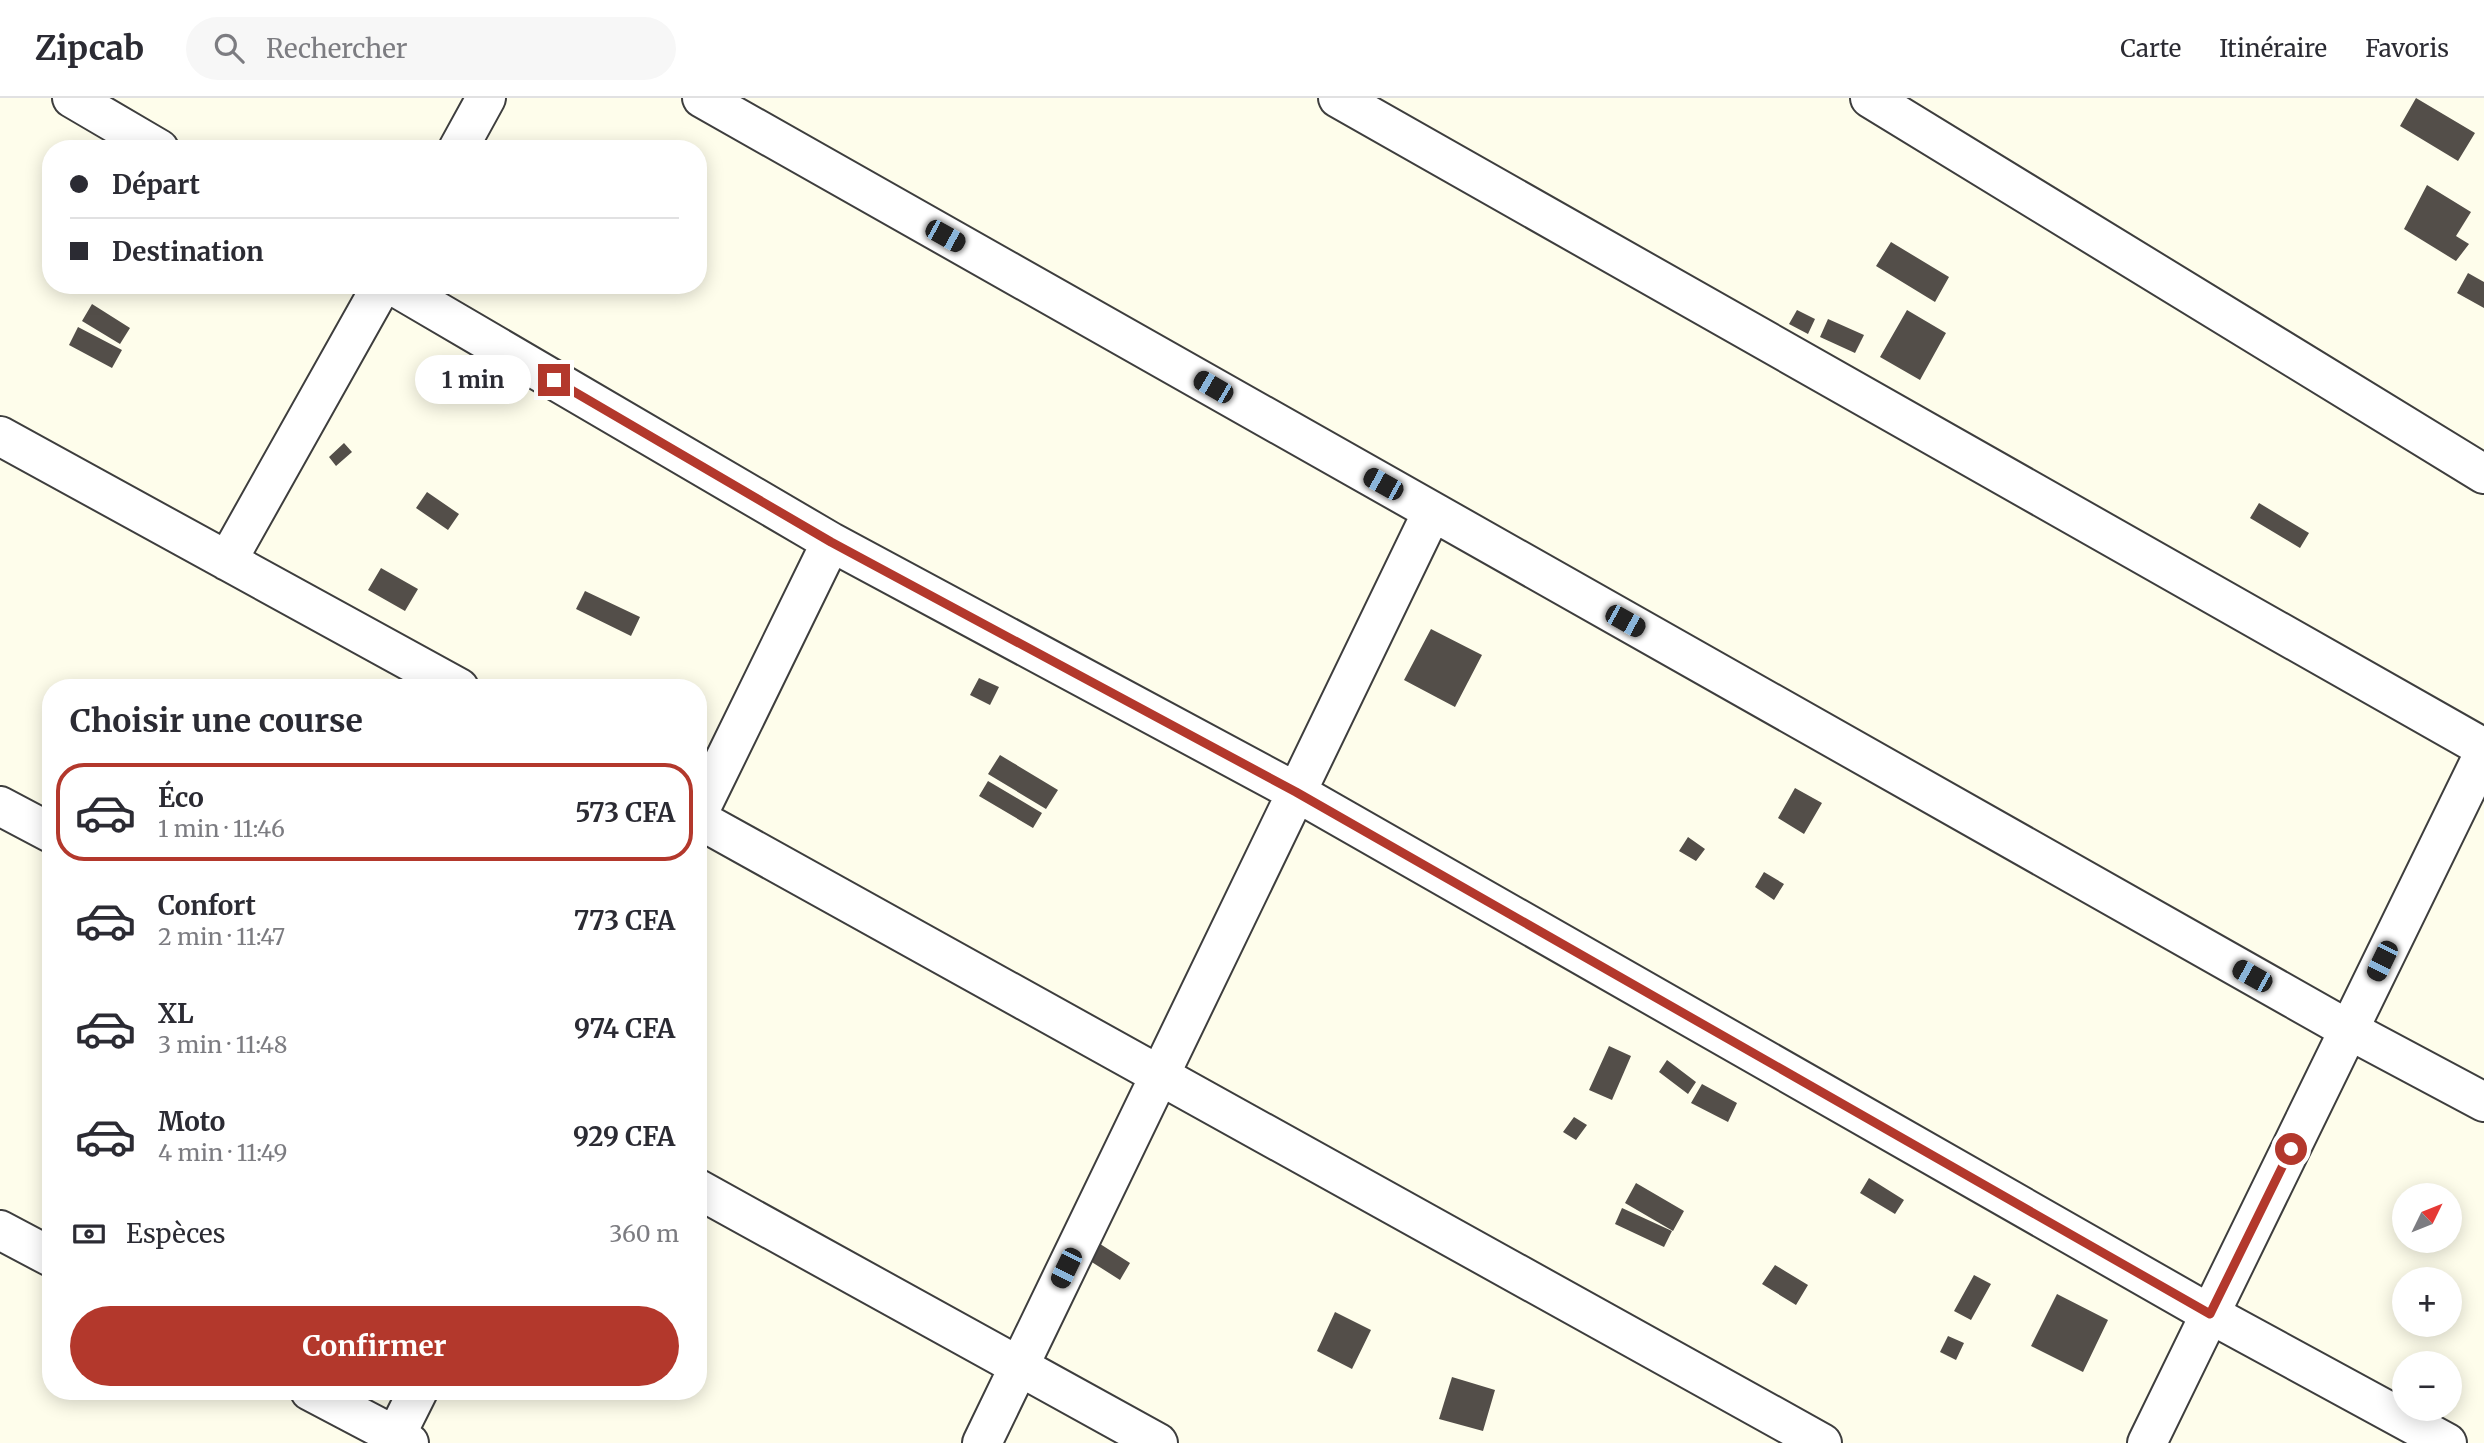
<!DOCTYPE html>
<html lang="fr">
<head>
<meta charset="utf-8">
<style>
  :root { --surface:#fff; --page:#f7f7f7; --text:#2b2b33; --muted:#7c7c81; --line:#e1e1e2; --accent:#b3382c }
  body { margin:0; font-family:Merriweather,serif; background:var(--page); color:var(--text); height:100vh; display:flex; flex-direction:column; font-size:26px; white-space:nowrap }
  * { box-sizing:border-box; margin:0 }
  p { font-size:23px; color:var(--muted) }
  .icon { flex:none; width:38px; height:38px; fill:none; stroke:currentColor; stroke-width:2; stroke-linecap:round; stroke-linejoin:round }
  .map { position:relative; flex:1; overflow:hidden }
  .panel { position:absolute; left:42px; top:581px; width:665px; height:721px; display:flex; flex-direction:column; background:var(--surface); border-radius:28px; box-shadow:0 4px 18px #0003 }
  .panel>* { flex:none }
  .banner { position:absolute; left:42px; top:42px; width:665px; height:154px; border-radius:28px; box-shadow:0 4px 18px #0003; display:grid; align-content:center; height:154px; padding:0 28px; background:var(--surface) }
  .needle { width:46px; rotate:47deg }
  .buttons { position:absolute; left:2392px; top:1085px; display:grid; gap:14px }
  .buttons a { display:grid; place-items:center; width:70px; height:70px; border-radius:50%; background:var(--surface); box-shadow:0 4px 18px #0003; font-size:35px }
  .end { position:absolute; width:32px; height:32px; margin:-16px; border:9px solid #b3382c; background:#fff; box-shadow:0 0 0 4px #fff }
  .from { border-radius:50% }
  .bubble { position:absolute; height:49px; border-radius:24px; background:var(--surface); box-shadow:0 4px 18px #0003; font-size:23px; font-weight:700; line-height:49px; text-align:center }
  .car { position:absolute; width:21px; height:42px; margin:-21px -10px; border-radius:9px; box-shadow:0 0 5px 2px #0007; background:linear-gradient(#222 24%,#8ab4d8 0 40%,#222 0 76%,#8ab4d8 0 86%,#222 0) }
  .banner b { display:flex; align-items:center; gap:24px; height:66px; font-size:26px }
  .banner b+b { border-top:2px solid var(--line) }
  .banner i { width:18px; height:18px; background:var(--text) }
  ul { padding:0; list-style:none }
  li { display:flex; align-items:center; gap:21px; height:98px; margin:0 14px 10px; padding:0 14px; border:4px solid transparent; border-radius:28px }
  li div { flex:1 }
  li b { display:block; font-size:26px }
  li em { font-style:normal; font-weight:700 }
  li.selected { border-color:var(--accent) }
  li>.icon { width:63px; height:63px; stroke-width:1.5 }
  h2 { padding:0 28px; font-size:32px; line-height:84px }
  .pay { display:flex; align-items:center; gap:18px; height:77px; padding:0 28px; font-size:26px }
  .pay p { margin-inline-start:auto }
  .action { display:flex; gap:14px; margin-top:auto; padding:14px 28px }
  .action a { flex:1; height:80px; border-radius:42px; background:var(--accent); color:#fff; font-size:28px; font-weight:700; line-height:80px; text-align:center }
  header { display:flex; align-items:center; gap:42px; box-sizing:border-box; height:98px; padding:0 35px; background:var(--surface); border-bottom:2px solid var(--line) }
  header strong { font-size:33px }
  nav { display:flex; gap:38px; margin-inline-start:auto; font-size:24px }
  .search { width:490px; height:63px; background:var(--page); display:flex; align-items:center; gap:18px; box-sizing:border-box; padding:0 24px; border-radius:38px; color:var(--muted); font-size:26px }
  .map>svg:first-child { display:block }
</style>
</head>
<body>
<header>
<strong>Zipcab</strong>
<div class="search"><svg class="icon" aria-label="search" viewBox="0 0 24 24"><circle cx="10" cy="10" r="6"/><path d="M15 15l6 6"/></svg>Rechercher</div>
<nav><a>Carte</a><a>Itinéraire</a><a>Favoris</a></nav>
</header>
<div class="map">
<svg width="2484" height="1345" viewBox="0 0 2484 1345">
  <rect width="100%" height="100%" fill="#fefdeb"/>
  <path fill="#534e49" d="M2416,0L2475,35L2458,63L2400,28Z
    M2427,87L2471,114L2456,138L2469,146L2456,163L2404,131Z
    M1891,144L1949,179L1935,204L1876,168Z
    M2468,175L2484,184V210L2457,195Z
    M92,206L130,230L120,246L82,223Z
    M1797,212L1815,221L1808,236L1789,226Z
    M1907,212L1946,235L1920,282L1880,259Z
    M1828,221L1864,237L1855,255L1820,239Z
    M78,229L122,252L112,270L69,247Z
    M344,345L352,354L336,368L329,359Z
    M427,394L459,416L448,432L416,410Z
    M2259,405L2309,435L2300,450L2250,420Z
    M381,470L418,491L405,513L368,492Z
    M585,493L640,519L631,538L576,511Z
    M1431,531L1482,557L1455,609L1404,582Z
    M979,580L999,589L990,607L970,597Z
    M1000,657L1058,692L1046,711L988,676Z
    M988,683L1042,715L1033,730L979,698Z
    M1795,690L1822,705L1804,736L1778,720Z
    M1688,739L1705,751L1696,763L1679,753Z
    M1764,774L1784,786L1774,802L1755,789Z
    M1609,948L1631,958L1612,1002L1589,992Z
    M1667,962L1696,984L1688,996L1659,974Z
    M1702,986L1737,1005L1728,1024L1691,1005Z
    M1574,1019L1587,1027L1576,1042L1563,1034Z
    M1869,1080L1904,1102L1895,1116L1860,1095Z
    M1636,1085L1684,1113L1673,1133L1625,1105Z
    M1622,1110L1672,1133L1664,1149L1615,1126Z
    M1097,1144L1130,1165L1120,1182L1087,1161Z
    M1775,1167L1808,1187L1796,1207L1762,1186Z
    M1974,1177L1991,1186L1971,1222L1954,1213Z
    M2057,1196L2108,1222L2083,1274L2031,1248Z
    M1335,1214L1371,1232L1352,1271L1317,1253Z
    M1948,1238L1964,1245L1956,1262L1940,1254Z
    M1452,1279L1495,1292L1483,1333L1439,1321Z"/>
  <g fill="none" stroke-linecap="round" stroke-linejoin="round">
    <defs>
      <path id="minor" d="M72,0L159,51
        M702,0L2349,932L2484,1004
        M1338,0L2484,650
        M1870,0L2484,376
        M458,51L486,0
        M392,187L831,444L1296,694L2210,1216L2447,1345
        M0,338L459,590
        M227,463L382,187
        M0,708L51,735
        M698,716L831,444
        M698,721L1822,1345
        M698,1091L1158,1345
        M0,1132L51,1159
        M310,1293L409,1345
        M392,1345L418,1293
        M982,1345L1432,414
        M2147,1345L2484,655"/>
    </defs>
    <use href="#minor" stroke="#3e3e3e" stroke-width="42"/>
    <use href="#minor" stroke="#fff" stroke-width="38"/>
  </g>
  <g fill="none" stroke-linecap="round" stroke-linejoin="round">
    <path stroke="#b3382c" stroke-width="9" d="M554,282L831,444L1296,694L2210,1216L2291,1051"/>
  </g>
</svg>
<div class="buttons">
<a><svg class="needle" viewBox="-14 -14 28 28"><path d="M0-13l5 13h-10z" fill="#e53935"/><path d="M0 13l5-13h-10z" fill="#7c7c81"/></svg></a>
<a>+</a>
<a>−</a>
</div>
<i class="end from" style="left:2291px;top:1051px"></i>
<i class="end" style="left:554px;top:282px"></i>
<div class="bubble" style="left:415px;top:257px;width:116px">1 min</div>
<i class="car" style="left:945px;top:138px;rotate:119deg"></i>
<i class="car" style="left:1213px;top:289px;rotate:300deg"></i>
<i class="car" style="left:1383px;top:386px;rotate:299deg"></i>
<i class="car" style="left:1625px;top:523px;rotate:119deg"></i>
<i class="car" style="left:2382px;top:863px;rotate:206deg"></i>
<i class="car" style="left:2252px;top:878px;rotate:299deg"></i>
<i class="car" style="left:1066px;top:1170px;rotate:206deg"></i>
<div class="banner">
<b><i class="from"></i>Départ</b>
<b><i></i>Destination</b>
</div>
<section class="panel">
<h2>Choisir une course</h2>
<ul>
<li class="selected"><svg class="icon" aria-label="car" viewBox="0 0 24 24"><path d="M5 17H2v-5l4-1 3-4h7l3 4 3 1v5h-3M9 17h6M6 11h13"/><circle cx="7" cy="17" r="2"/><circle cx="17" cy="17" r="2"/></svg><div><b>Éco</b><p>1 min · 11:46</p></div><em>573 CFA</em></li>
<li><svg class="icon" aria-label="car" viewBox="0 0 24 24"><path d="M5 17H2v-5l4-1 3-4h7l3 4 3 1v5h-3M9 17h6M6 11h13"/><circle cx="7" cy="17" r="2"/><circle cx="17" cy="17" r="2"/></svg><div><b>Confort</b><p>2 min · 11:47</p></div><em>773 CFA</em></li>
<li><svg class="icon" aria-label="car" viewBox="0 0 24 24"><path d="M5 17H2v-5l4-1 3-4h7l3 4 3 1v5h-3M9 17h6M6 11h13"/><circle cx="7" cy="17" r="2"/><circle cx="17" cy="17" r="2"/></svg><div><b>XL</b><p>3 min · 11:48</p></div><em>974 CFA</em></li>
<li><svg class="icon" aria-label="car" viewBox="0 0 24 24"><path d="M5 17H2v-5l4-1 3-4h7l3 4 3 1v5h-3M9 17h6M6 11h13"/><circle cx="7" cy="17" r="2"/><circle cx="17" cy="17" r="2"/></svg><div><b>Moto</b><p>4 min · 11:49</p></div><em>929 CFA</em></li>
</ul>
<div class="pay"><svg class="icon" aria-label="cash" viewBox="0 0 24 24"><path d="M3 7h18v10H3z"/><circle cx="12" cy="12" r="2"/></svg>Espèces<p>360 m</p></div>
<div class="action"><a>Confirmer</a></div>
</section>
</div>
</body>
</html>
